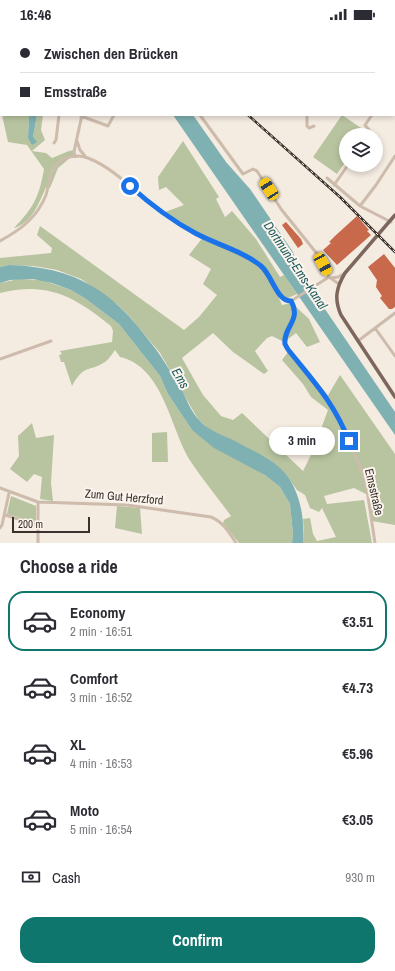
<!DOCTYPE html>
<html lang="en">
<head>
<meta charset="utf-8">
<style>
  :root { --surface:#fff; --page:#f2f2f3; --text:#2b2b33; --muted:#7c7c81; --line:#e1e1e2; --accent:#0f766e }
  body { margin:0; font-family:"Archivo Narrow",sans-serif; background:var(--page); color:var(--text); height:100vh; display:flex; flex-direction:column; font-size:15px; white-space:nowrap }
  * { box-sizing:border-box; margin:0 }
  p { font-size:13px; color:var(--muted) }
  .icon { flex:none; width:22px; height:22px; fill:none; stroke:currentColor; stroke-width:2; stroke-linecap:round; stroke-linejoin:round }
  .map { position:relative; height:515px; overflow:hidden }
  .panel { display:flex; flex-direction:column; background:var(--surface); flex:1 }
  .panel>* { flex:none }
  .guide { position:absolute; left:0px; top:0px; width:395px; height:88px; box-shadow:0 2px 6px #0003; display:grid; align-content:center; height:88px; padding:0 20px; background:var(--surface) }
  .buttons { position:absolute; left:339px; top:100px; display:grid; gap:8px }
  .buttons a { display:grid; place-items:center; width:44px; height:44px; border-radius:50%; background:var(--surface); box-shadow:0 2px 6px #0003; font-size:20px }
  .scale { position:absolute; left:12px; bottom:10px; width:78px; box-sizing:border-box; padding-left:4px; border:2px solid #3b302b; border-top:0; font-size:11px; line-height:14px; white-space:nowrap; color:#3b302b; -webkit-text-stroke:3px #fbf5ee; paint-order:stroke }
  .end { position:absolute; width:18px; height:18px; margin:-9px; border:5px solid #1a73e8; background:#fff; box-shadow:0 0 0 2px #fff }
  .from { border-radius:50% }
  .bubble { position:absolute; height:28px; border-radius:14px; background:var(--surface); box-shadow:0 2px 6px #0003; font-size:13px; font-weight:700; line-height:28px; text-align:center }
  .car { position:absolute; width:12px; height:24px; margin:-12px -6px; border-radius:5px; box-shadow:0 0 3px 1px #0007; background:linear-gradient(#f5c518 24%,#345 0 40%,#f5c518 0 76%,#345 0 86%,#f5c518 0) }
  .guide b { display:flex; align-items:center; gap:14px; height:38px; font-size:15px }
  .guide b+b { border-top:1px solid var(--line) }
  .guide i { width:10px; height:10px; background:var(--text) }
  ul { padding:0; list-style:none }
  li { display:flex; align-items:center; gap:12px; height:60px; margin:0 8px 6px; padding:0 12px; border:2px solid transparent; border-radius:16px }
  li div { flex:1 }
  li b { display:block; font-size:15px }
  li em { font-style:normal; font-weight:700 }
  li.active { border-color:var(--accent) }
  li>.icon { width:36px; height:36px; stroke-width:1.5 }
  h2 { padding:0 20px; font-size:18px; line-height:48px }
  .pay { display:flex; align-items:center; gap:10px; height:44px; padding:0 20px; font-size:15px }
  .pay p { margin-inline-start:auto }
  .button { display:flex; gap:8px; margin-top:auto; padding:8px 20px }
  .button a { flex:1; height:46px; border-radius:16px; background:var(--accent); color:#fff; font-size:16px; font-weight:700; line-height:46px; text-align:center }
  .status { display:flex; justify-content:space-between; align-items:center; height:28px; padding:0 20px; background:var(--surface); direction:ltr }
  .status svg { height:11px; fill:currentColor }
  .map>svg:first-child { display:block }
</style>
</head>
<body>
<div class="status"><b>16:46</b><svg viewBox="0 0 49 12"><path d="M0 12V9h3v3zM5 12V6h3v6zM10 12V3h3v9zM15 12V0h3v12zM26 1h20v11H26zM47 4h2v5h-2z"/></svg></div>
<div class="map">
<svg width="395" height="515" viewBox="0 0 395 515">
  <rect width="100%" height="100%" fill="#f4ebe1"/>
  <path fill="#b8c4a0" d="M2,87H29L28,110L33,109L37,87H43L41,102L45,112L32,123L46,125L52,130L69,123L75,122L77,130H70L58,140L50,160L46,159C39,175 32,195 14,200C33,180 39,170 44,141L27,117L8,114Z
    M342,87L367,104L364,107H346V133L337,146L313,129Z
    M183,113L219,169L216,171L225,189L223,191L232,183L256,211L280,249L284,247L297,266L286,271L274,258L282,277L292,275L309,291L320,314L307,319L296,305L284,314L272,308L267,310L255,323L268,343L264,346L233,324L213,305L182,330L203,367L221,388L233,392L242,385L303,443L313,423L328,382L311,369L303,356L282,332L288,324L327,369L340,347L395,426V497L372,493L368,467L354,460L324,468L327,476L364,472L372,515H303L304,502L303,491L310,490L313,506L317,513L336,509L322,480L319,484L310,480L305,467L297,462L283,443L248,420L210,402L198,391L160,325L131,290L118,277L81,251L57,242L34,238L9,237L0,239V230L51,225L52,220L37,207L40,198L184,302L199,289L217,267L203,256L211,241L189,227L204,208L165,186V184L184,177L166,159L159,162L158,149Z
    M19,251L42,252L71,262L86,271L119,296L160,348L168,366L192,402L265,447L280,459L290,476L293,506L292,515H239L223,495L224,492L231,488C218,470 203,452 191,434C170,401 164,339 120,329L115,322C112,326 109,331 105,334C88,345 85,335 72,358L64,334H61L59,327L62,326L60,323L112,314L113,303L111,298C75,269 48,253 0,265V255Z
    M32,395L36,410L54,407L51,455L53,473L40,471L42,449L34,446L27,454L10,441L19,428L18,408Z
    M167,404L168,434H152V405Z
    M11,468L36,478V493L34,494L7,486Z
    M117,478L140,480L142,506L115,500Z"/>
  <path fill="#7fb0b2" d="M29,87H37L33,109L37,114L32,117L28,110Z
    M173,87H193L226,134L250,161L293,224L296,234L314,265L395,384V407Z
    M9,237C75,239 112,262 151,315C161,327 169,342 178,355C186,368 190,384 201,394C211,404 223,407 235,413C249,421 273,431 284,444C300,462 305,491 303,515H292L293,506L290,476L280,459L265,447L214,420L192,402L168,366L160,348L119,296L86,271L71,262L52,255L33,251L10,252L0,255V239Z"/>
  <path fill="#c8694b" d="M357,188L369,202L367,203L371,207L337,237L323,222L331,215L329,214L335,208Z
    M286,194L301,211L303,216L298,220L282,197Z
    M384,226L395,240V279L392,281H389L380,270L382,268L376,259L377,252L368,239Z"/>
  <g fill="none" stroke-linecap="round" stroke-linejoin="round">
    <path stroke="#cdbbac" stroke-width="3" d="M41,0L45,1
      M137,0L138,1
      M210,0L211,1
      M215,0L222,1
      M360,0V1
      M15,1V0
      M193,1V0
      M257,1V0
      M287,1V0
      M394,78L395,79
      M200,87L243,146L253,141L257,143L281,181L318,227L329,249L339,256
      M307,87V98L309,100L314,98
      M81,88L108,98L114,87
      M367,107L369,102L365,97L372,87
      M77,113L80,122L85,128
      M54,115L56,112L59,87
      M73,128L82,87
      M327,150L360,178L391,194
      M334,157L348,137
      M360,178L376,157L395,128
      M0,213C20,202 37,190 46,167C49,157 49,144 57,136C65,128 78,126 88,130C119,142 141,172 168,189C186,200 203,209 222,218C234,223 248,229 260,236C264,240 267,244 270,248C276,258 278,274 291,273L329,249
      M331,250L338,249L345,245
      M291,273C302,293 283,299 285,316C286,318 288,322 290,325L329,371L341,392L363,446L367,462L375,515
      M375,300L395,328
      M358,313L395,285
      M0,331L51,313
      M0,460L38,474L127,477L211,489C223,494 229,504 236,515
      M5,487L38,497
      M0,500L2,497L9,465
      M38,515V474"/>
    <path stroke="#7d675c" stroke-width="3.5" d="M379,0L380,1
      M394,21L395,23
      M395,187L345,245C336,260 334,271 341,287L395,369"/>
    <defs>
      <path id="rail" d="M150,0L151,1
        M248,87L340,169L395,224"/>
    </defs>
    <use href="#rail" stroke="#3b302b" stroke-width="2.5"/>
    <use href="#rail" stroke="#fbf5ee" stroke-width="1" stroke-dasharray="3" stroke-linecap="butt"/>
  </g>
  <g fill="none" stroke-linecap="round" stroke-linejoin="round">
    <path stroke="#1a73e8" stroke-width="5" d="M130,158C150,176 171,192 195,205C215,216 243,223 261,238C272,247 277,274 291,273C302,292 283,299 285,316C286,318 288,322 290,324C315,355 334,375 349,413"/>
  </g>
  <g text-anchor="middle" stroke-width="4" stroke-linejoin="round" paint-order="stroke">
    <g font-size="12" fill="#3b302b" stroke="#fbf5ee">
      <text transform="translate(374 464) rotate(77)" y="4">Emsstraße</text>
      <text transform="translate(124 469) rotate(5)" y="4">Zum Gut Herzford</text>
    </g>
    <g font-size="13" font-style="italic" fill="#1f5a5e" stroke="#fbf5ee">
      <text transform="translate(296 237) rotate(56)" y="5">Dortmund-Ems-Kanal</text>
      <text transform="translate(181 350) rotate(60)" y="5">Ems</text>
    </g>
  </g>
</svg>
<div class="buttons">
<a><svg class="icon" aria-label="layers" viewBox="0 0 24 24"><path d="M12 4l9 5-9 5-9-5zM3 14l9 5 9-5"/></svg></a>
</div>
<div class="scale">200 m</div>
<i class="end from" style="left:130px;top:158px"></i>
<i class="end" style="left:349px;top:413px"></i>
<div class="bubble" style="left:269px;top:399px;width:66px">3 min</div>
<i class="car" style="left:269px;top:161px;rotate:327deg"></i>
<i class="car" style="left:323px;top:236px;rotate:151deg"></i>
<div class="guide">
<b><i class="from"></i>Zwischen den Brücken</b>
<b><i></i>Emsstraße</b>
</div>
</div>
<section class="panel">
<h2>Choose a ride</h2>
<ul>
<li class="active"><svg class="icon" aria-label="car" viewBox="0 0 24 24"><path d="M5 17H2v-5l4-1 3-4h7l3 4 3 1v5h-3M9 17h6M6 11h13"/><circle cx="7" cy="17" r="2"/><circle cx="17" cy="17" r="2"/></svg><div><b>Economy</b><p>2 min · 16:51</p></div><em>€3.51</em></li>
<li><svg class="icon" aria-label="car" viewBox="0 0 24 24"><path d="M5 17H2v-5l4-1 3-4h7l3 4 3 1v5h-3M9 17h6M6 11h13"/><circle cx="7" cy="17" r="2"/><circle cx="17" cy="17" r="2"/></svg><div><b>Comfort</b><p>3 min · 16:52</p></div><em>€4.73</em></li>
<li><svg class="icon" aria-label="car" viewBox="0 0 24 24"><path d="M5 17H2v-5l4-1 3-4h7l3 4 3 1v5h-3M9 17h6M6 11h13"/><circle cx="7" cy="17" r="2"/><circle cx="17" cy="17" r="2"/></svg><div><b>XL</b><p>4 min · 16:53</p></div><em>€5.96</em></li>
<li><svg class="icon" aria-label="car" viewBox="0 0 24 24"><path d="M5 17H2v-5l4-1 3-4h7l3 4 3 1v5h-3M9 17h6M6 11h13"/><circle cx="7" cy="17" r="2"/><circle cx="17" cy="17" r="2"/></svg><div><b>Moto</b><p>5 min · 16:54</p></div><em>€3.05</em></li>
</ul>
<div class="pay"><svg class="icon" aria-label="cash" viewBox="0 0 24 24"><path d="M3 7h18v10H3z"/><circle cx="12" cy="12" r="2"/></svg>Cash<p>930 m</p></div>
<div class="button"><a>Confirm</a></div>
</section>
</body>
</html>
